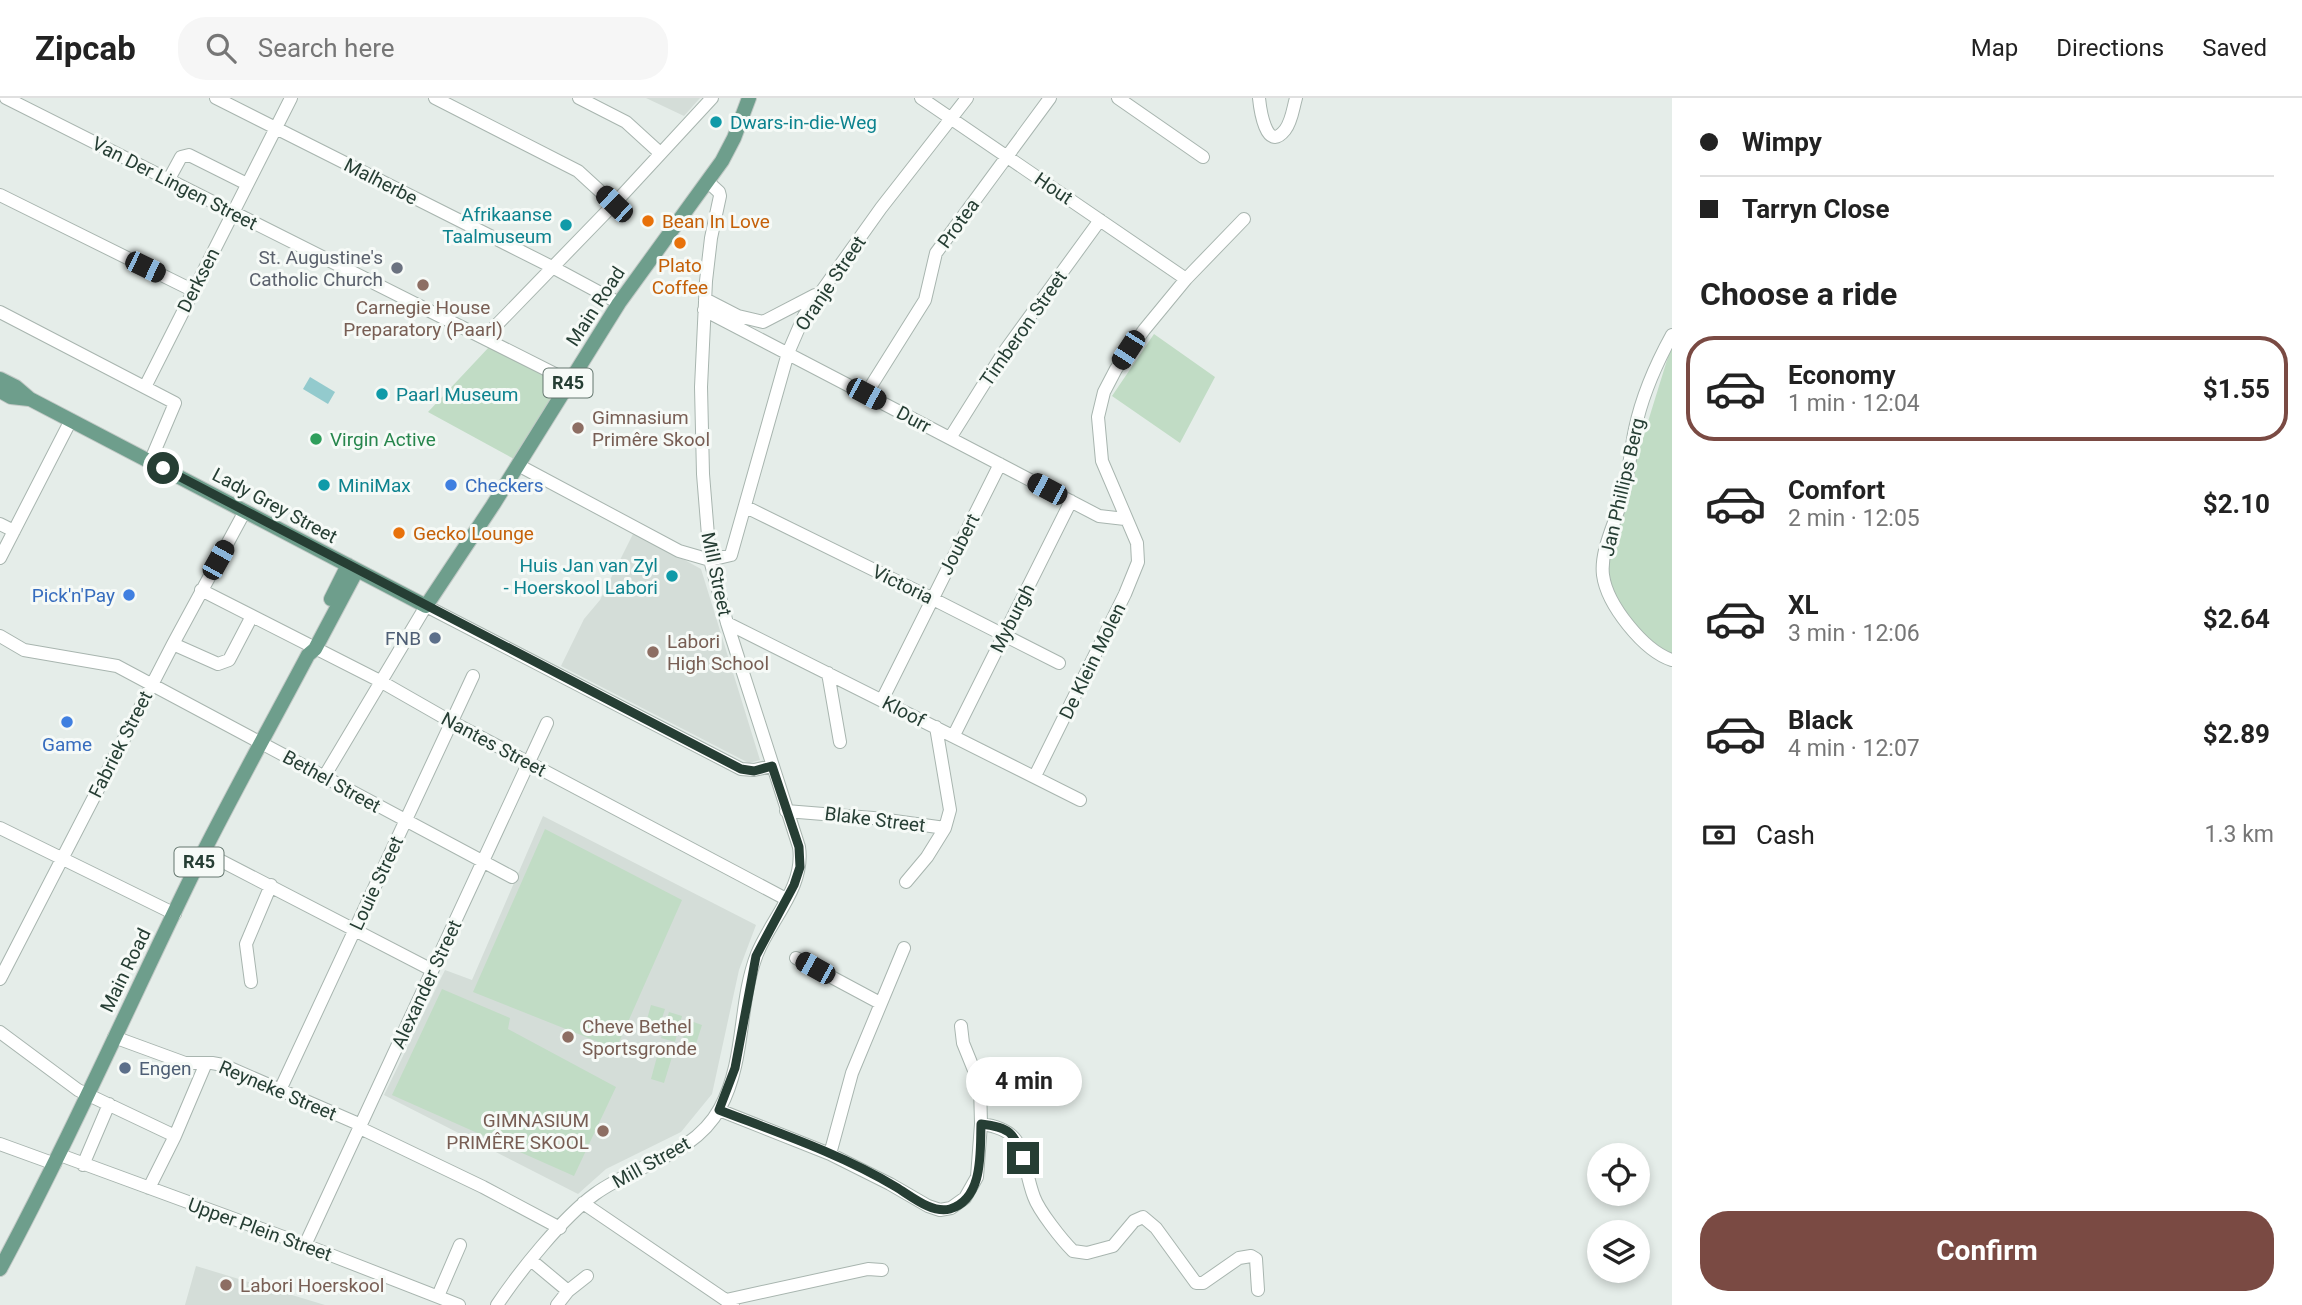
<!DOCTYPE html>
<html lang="en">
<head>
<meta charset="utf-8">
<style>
  :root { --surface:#fff; --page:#f6f6f6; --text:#222; --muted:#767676; --line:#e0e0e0; --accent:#7a4a43 }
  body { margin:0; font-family:Roboto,sans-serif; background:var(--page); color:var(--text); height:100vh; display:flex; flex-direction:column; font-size:26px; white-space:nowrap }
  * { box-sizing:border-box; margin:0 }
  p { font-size:23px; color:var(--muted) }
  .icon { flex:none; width:38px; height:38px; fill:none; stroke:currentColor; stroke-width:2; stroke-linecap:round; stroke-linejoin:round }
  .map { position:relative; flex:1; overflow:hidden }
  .sheet { display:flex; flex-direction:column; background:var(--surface); width:630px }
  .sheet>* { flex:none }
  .banner { display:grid; align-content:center; height:154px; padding:0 28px; background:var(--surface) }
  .tools { position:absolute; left:1587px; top:1045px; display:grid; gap:14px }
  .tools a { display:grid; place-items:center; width:63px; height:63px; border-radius:50%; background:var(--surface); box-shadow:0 4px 10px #0003; font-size:35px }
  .end { position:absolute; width:32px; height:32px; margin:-16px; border:9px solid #263e34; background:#fff; box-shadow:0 0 0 4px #fff }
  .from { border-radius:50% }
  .bubble { position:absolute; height:49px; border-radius:24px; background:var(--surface); box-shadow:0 4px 10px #0003; font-size:23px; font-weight:700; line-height:49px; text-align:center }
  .car { position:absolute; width:21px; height:42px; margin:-21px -10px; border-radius:9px; box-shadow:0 0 5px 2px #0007; background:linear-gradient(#222 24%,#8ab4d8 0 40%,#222 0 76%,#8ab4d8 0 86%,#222 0) }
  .banner b { display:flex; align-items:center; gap:24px; height:66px; font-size:26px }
  .banner b+b { border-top:2px solid var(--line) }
  .banner i { width:18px; height:18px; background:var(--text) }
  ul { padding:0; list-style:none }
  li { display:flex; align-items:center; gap:21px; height:105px; margin:0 14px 10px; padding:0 14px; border:4px solid transparent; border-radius:28px }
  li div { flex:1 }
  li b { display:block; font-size:26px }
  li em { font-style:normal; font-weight:700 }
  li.selected { border-color:var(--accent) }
  li>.icon { width:63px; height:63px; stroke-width:1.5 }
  h2 { padding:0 28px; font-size:32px; line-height:84px }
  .pay { display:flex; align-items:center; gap:18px; height:77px; padding:0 28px; font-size:26px }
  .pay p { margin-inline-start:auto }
  .primary-button { display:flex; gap:14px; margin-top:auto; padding:14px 28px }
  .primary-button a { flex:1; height:80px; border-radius:28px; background:var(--accent); color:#fff; font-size:28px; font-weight:700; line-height:80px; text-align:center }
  header { display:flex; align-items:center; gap:42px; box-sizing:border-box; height:98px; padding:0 35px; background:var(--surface); border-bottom:2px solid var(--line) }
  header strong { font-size:33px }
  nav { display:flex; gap:38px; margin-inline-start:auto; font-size:24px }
  .search { width:490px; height:63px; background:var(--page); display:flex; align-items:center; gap:18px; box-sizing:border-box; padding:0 24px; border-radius:28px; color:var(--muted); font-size:26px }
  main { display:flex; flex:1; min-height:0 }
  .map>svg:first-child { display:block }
</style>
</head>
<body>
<header>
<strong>Zipcab</strong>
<div class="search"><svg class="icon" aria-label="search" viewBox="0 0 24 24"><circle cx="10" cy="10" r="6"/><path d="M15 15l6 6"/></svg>Search here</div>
<nav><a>Map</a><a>Directions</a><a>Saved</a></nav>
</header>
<main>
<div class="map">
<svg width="1672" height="1207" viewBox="0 0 1672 1207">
  <rect width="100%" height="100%" fill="#e5ede9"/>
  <path fill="#d4ddd8" d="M646,0H700L684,18Z
    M634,434L701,471L760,662L749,665L739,660L561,568L584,521L600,502Z
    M543,718L756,827L739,872L712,996L681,1034L606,1071L578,1096L384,997L445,872L472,882Z
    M196,1168L325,1207H185Z"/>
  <path fill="#c1dcc5" d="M1154,236L1215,279L1180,345L1112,298Z
    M1672,246V562L1664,559L1607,493L1611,443Z
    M490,248L562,286L514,361L428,314Z
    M545,731L682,802L616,951L473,894Z
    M442,891L510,920L508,931L616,989L574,1078L392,997Z
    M651,907L665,911L657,936L644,932Z
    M669,914L682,918L675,944L661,940Z
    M688,922L702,927L694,952L681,948Z
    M658,955L672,959L664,985L651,981Z"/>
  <path fill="#93cacd" d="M310,279L335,294L328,306L303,291Z"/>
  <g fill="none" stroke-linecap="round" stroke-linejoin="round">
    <defs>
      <path id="minor" d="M6,0L569,283
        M216,0L554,170L619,205
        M435,0L578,73L614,106
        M579,0L626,24L660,55
        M921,0L1186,181
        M1118,0L1203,59
        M1259,0C1260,10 1266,56 1285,32C1292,23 1293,10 1296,0
        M169,81L181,59L189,57L247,86
        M0,97L192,192
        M705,201L738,218L763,224L815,197
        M704,212L1099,418L1125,421
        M0,214L175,305L150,364
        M1672,237C1656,266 1642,298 1635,331C1630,354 1629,378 1622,400C1616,424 1600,452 1603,477C1607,507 1644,553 1672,562
        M484,240L614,106L712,0
        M145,289L291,0
        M866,296L925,202L936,155L1050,0
        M950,340L1004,254L1100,122
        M518,367L679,453L710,462L731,457L788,255L804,218L881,110L967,0
        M746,409L931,500L1059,565
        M0,426L14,433
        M0,460L71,322
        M201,492L380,583L450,623L786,801
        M727,525L1080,702
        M0,538L24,552L117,568L512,779
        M173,546L218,566L229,562L252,518
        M828,575L840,644
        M882,602L1000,366
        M954,637L1071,403
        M1035,678L1125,496L1138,464L1137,445L1102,363L1098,319L1104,294L1116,271L1144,232L1186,181L1244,121
        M324,679L426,508L741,671L754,672L772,668
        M786,713L873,720L945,730L950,712L936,629
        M0,730L175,816
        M204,754L432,872
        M906,784L927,759L945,730
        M796,860L880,905
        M0,881L173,546L245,413
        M251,884L246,846L271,787
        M0,934L78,992L175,1038L149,1090
        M114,939L185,965H212L223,967L361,1027
        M980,987L1017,985L1033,991
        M280,992L473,578
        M719,1012L830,1056L890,1086L928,1108L940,1112L951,1110L965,1100L977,1079L981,1026L980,987L963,945L961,928
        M981,1026C1030,1032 1020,1062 1034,1099C1039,1113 1062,1142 1073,1153L1087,1155L1113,1148L1134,1123L1143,1119L1156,1130L1196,1185H1203L1239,1160L1251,1158L1256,1161L1258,1192
        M360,1030L483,1089L560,1130
        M175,1038L206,965
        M0,1046L55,1066
        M830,1056L852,975L904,850
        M60,1057L305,1147L459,1207
        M83,1067L109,1006
        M583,1105L733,1207
        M305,1147L547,625
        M532,1163L568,1193
        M438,1198L460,1147
        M726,1202L868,1171L882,1172
        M497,1207C519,1174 563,1119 595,1096C636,1066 694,1058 720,1010C746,962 738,905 757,856C771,821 805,789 799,749L727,525L710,462L703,376L701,289L706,183L711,140L720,98L719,94L707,83
        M557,1207L568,1193L587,1178"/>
      <path id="major" d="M0,281L16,289L30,301L426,508L493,407L619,205L722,63L734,40L749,0
        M0,293L11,299L29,301
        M331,501L348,467
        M0,1171C73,1035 135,893 203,755C237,688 273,623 308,557L315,551L357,472"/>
    </defs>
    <use href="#minor" stroke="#a8b5af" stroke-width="14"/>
    <use href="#major" stroke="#c2c9c6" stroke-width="16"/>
    <use href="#minor" stroke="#fff" stroke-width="12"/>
    <use href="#major" stroke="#6e9e8c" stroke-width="14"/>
  </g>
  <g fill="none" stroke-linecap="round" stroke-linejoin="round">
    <path stroke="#263e34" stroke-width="9" d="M163,370L741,671L754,673L772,668L799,749L800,769L794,787L756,858L735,970L719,1012C779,1035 841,1056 896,1089C911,1098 932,1116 950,1111C984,1101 980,1053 981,1026C1009,1029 1014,1034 1023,1060"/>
  </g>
  <g fill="#0f9aa8" stroke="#f6faf7" stroke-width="2.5">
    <circle cx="716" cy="24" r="7"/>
    <circle cx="566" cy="127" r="7"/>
    <circle cx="382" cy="296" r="7"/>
    <circle cx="324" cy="387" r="7"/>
    <circle cx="672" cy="478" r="7"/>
  </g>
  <g fill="#e8710a" stroke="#f6faf7" stroke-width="2.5">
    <circle cx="648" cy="123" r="7"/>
    <circle cx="680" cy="145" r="7"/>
    <circle cx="399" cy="435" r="7"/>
  </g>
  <circle fill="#6b7280" stroke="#f6faf7" stroke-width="2.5" cx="397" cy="170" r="7"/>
  <g fill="#8d6e63" stroke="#f6faf7" stroke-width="2.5">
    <circle cx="423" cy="187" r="7"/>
    <circle cx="578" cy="330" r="7"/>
    <circle cx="653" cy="554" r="7"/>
    <circle cx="568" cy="939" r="7"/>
    <circle cx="603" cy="1033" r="7"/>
    <circle cx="226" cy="1187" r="7"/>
  </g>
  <circle fill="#2e9e5b" stroke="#f6faf7" stroke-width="2.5" cx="316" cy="341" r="7"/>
  <g fill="#3f7fe0" stroke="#f6faf7" stroke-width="2.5">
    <circle cx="451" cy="387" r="7"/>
    <circle cx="129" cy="497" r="7"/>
    <circle cx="67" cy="624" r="7"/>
  </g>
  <g fill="#5c6f8a" stroke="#f6faf7" stroke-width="2.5">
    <circle cx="435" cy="540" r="7"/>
    <circle cx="125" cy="970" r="7"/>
  </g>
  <g text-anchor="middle" stroke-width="6" stroke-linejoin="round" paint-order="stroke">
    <g fill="#f6faf7" stroke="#64766e" stroke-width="2">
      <rect x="543.5" y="270.5" width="49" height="29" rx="5"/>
      <rect x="174.5" y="749.5" width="49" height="29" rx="5"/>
    </g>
    <g font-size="18" font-weight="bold" fill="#263e34">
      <text x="568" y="291">R45</text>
      <text x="199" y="770">R45</text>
    </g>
    <g font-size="19" fill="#0d838f" stroke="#f6faf7" text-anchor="start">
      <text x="730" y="31">Dwars-in-die-Weg</text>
      <text x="552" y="123" text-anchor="end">Afrikaanse<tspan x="552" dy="22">Taalmuseum</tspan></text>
      <text x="396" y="303">Paarl Museum</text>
      <text x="338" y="394">MiniMax</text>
      <text x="658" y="474" text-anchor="end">Huis Jan van Zyl<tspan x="658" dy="22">- Hoerskool Labori</tspan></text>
    </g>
    <g font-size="19" fill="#263e34" stroke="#f6faf7">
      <text transform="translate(381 83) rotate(27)" y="7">Malherbe</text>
      <text transform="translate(175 85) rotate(27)" y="7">Van Der Lingen Street</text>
      <text transform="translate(1054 90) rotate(34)" y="7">Hout</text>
      <text transform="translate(958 125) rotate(-54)" y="7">Protea</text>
      <text transform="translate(198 182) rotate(-63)" y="7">Derksen</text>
      <text transform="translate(830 185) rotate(-56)" y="7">Oranje Street</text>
      <text transform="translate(595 208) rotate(-57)" y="7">Main Road</text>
      <text transform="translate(1023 230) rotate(-55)" y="7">Timberon Street</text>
      <text transform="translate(914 321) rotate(28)" y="7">Durr</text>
      <text transform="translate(1622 389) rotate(-77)" y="7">Jan Phillips Berg</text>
      <text transform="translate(275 407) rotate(28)" y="7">Lady Grey Street</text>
      <text transform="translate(959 446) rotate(-63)" y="7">Joubert</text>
      <text transform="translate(717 476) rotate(78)" y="7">Mill Street</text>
      <text transform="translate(903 486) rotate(26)" y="7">Victoria</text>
      <text transform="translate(1012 520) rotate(-63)" y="7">Myburgh</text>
      <text transform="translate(1092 563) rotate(-64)" y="7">De Klein Molen</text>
      <text transform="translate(904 613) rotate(27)" y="7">Kloof</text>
      <text transform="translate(120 646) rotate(-63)" y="7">Fabriek Street</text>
      <text transform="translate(494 646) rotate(28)" y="7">Nantes Street</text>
      <text transform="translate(332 683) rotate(29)" y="7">Bethel Street</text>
      <text transform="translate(875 721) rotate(7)" y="7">Blake Street</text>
      <text transform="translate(376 785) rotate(-65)" y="7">Louie Street</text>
      <text transform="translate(125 872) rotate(-64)" y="7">Main Road</text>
      <text transform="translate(426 886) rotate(-65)" y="7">Alexander Street</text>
      <text transform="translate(278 992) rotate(23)" y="7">Reyneke Street</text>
      <text transform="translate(651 1064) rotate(-29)" y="7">Mill Street</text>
      <text transform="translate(260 1131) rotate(20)" y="7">Upper Plein Street</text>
    </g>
    <g font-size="19" fill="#c56008" stroke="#f6faf7" text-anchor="start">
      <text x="662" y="130">Bean In Love</text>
      <text x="680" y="174" text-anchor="middle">Plato<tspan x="680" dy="22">Coffee</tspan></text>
      <text x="413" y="442">Gecko Lounge</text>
    </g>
    <g font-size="19" fill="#5b616d" stroke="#f6faf7" text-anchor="end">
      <text x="383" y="166">St. Augustine's<tspan x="383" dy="22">Catholic Church</tspan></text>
    </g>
    <g font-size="19" fill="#785e54" stroke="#f6faf7" text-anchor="start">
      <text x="423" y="216" text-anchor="middle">Carnegie House<tspan x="423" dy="22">Preparatory (Paarl)</tspan></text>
      <text x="592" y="326">Gimnasium<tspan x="592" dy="22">Primêre Skool</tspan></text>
      <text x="667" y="550">Labori<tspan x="667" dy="22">High School</tspan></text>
      <text x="582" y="935">Cheve Bethel<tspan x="582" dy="22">Sportsgronde</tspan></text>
      <text x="589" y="1029" text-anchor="end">GIMNASIUM<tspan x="589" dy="22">PRIMÊRE SKOOL</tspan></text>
      <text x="240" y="1194">Labori Hoerskool</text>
    </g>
    <g font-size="19" fill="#27864d" stroke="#f6faf7" text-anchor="start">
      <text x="330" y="348">Virgin Active</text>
    </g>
    <g font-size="19" fill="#366cbe" stroke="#f6faf7" text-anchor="start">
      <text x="465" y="394">Checkers</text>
      <text x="115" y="504" text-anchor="end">Pick'n'Pay</text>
      <text x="67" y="653" text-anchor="middle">Game</text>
    </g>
    <g font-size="19" fill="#4e5e75" stroke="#f6faf7" text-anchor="end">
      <text x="421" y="547">FNB</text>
      <text x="139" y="977" text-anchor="start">Engen</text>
    </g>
  </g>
</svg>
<div class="tools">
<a><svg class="icon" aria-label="locate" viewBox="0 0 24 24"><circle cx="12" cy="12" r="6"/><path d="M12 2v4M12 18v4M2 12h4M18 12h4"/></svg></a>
<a><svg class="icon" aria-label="layers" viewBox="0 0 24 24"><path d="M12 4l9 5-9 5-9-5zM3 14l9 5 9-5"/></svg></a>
</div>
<i class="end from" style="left:163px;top:370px"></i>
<i class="end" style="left:1023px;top:1060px"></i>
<div class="bubble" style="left:966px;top:959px;width:116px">4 min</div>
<i class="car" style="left:614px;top:106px;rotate:314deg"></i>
<i class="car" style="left:145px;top:169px;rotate:116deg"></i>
<i class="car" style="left:1128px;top:252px;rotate:213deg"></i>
<i class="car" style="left:866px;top:296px;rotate:118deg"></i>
<i class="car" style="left:1047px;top:391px;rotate:298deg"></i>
<i class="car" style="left:218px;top:462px;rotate:29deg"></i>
<i class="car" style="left:815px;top:870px;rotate:299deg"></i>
</div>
<section class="sheet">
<div class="banner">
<b><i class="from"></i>Wimpy</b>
<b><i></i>Tarryn Close</b>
</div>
<h2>Choose a ride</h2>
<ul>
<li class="selected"><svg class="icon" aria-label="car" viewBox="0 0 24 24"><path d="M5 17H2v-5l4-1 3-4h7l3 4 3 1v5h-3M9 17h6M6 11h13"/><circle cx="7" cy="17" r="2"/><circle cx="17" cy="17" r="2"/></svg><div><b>Economy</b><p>1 min · 12:04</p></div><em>$1.55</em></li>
<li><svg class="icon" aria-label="car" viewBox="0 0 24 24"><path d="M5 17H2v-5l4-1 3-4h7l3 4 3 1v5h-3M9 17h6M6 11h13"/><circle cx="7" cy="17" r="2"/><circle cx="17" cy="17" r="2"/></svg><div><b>Comfort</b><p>2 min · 12:05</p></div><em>$2.10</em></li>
<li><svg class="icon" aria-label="car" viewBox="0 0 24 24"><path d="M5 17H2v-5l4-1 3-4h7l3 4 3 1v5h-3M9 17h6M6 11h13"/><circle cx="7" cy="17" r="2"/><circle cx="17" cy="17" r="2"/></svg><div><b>XL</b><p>3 min · 12:06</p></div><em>$2.64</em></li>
<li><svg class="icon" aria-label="car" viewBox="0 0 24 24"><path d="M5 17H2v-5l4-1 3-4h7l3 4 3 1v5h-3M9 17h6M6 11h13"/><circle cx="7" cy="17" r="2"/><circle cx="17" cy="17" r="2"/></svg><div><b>Black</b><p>4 min · 12:07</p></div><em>$2.89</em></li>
</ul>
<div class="pay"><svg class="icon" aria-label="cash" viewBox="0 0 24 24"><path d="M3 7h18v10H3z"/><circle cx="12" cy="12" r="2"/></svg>Cash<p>1.3 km</p></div>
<div class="primary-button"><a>Confirm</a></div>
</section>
</main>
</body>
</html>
